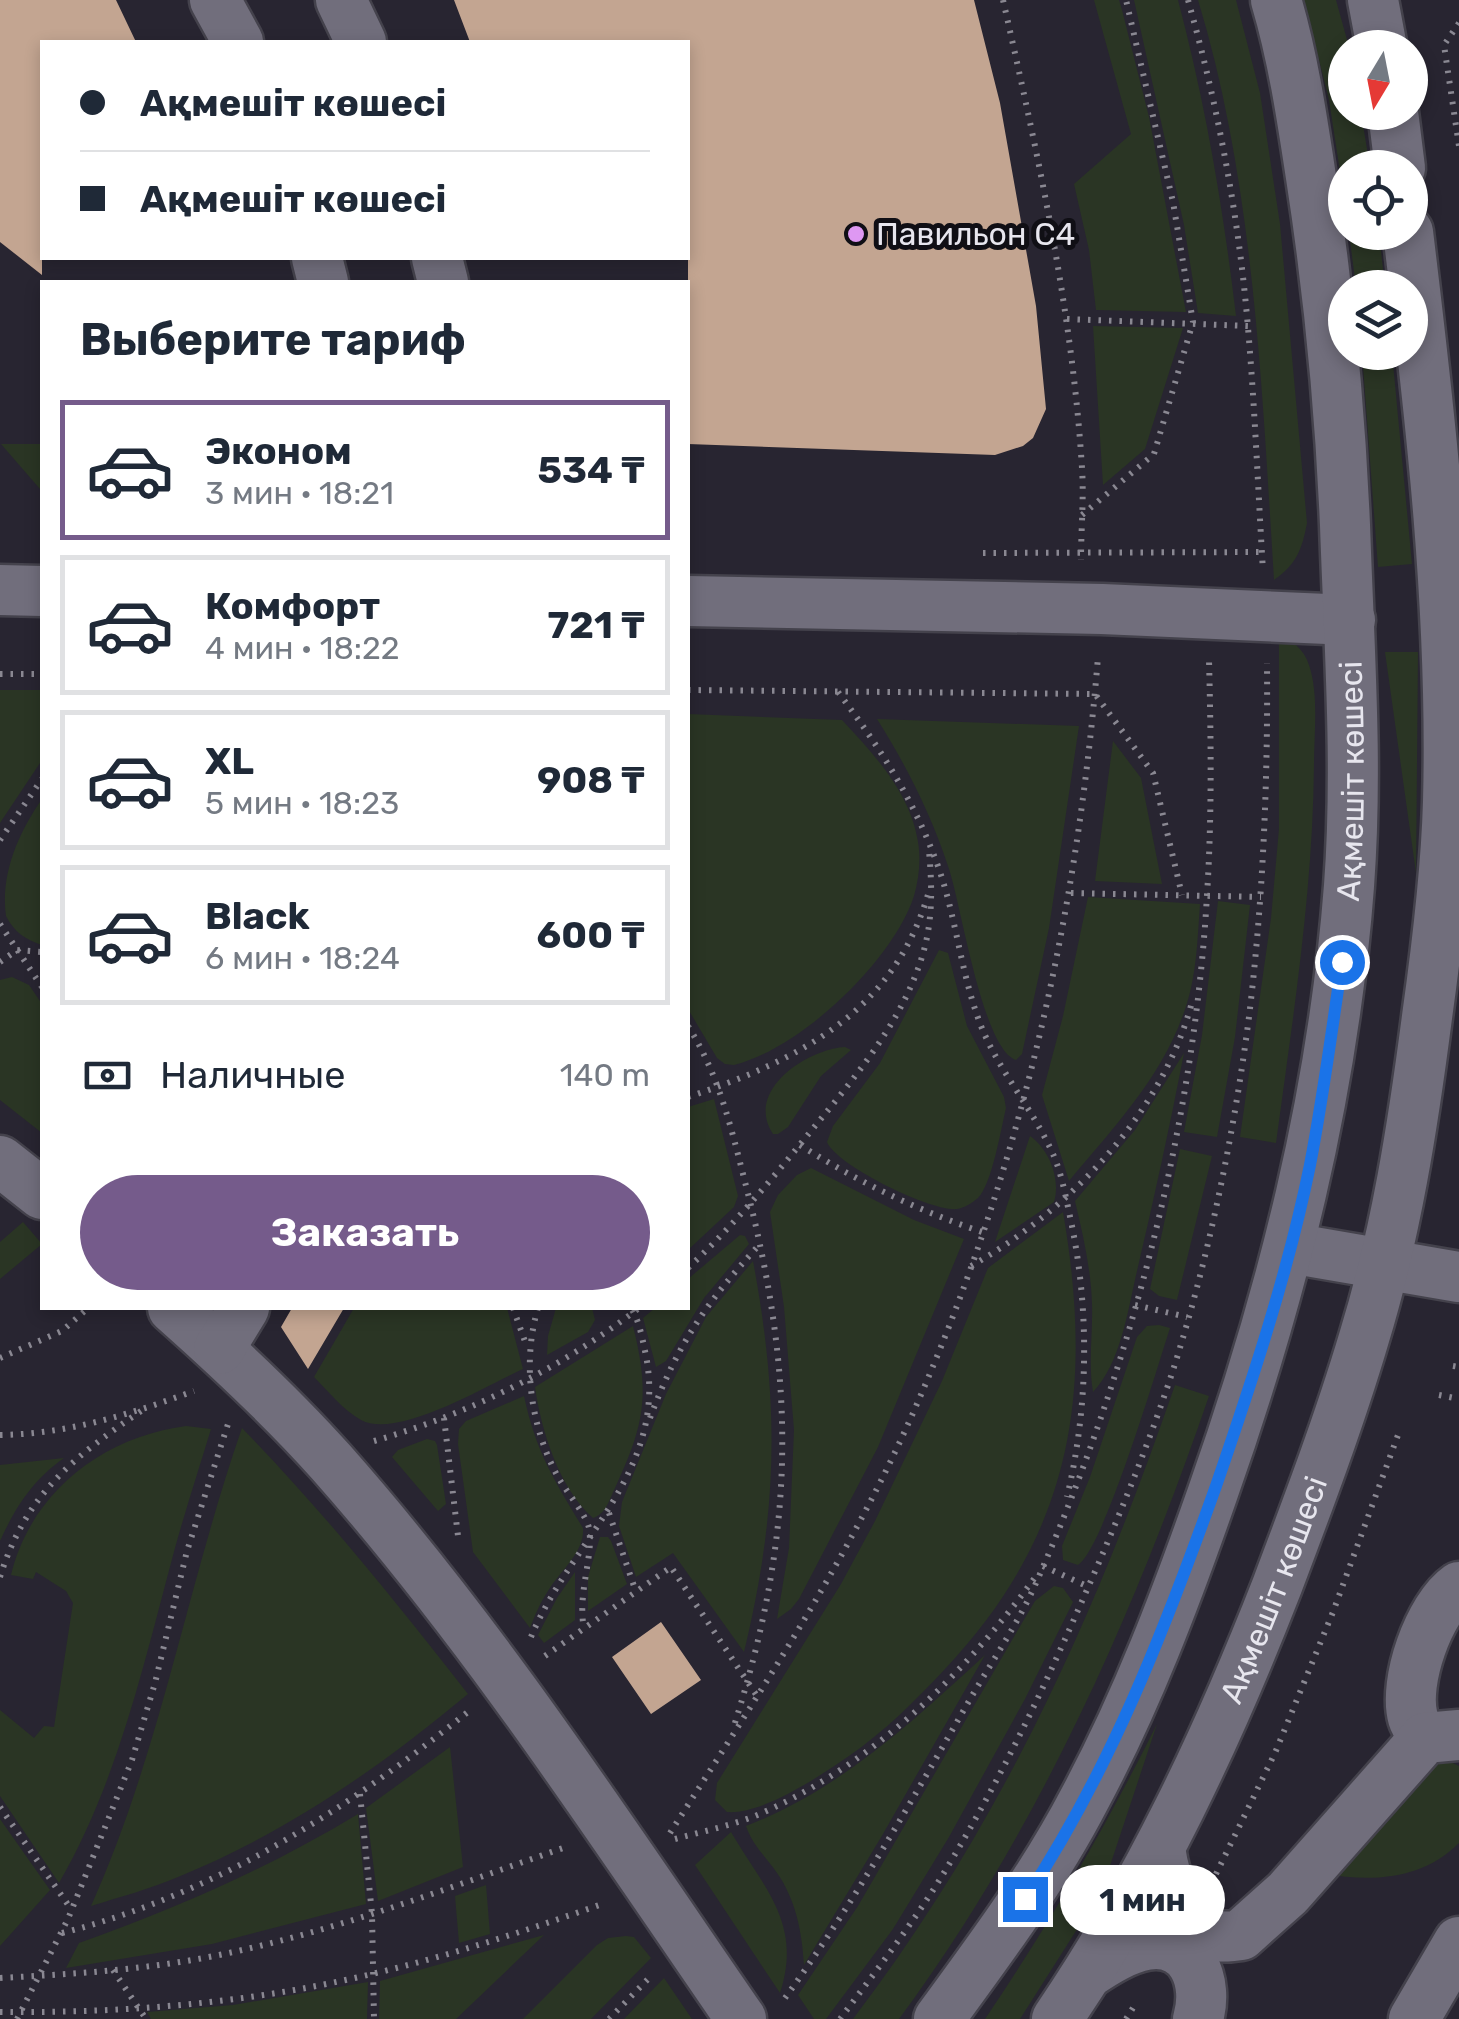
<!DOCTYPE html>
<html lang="ru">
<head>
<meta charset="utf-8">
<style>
  :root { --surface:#fff; --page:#f2f2f3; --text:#1f2937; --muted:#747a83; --line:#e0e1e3; --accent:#755b8b }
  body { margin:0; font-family:Rubik,sans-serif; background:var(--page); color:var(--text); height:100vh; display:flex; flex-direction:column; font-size:38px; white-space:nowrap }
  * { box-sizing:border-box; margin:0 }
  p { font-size:32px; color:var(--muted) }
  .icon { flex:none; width:55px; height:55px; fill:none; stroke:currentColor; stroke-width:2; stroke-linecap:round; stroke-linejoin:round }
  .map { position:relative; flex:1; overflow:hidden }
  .details { position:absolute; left:40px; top:280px; width:650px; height:1030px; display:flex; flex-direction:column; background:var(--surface); border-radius:0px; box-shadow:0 5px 15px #0003 }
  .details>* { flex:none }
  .banner { position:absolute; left:40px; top:40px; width:650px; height:220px; border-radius:0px; box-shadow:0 5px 15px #0003; display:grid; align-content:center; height:220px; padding:0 40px; background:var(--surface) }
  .needle { width:65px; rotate:190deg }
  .fabs { position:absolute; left:1328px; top:30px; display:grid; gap:20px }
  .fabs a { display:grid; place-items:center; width:100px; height:100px; border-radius:50%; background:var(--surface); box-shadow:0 5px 15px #0003; font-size:50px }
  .end { position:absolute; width:45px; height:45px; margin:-22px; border:12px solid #1a73e8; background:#fff; box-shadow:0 0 0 5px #fff }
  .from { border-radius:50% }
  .bubble { position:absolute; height:70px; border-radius:35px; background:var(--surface); box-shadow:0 5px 15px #0003; font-size:32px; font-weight:700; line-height:70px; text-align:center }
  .banner b { display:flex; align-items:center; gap:35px; height:95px; font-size:38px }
  .banner b+b { border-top:2px solid var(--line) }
  .banner i { width:25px; height:25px; background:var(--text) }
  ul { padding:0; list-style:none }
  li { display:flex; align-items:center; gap:30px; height:140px; margin:0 20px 15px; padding:0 20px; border:5px solid var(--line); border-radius:0px }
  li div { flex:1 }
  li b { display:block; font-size:38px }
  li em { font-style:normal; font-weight:700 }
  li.on { border-color:var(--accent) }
  li>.icon { width:90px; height:90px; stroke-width:1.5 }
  h2 { padding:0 40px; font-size:45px; line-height:120px }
  .pay { display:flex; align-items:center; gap:25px; height:110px; padding:0 40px; font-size:38px }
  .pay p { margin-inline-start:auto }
  .cta { display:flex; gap:20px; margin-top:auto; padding:20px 40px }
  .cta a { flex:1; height:115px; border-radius:60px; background:var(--accent); color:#fff; font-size:40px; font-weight:700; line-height:115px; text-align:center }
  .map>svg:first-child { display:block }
</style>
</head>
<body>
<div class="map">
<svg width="1459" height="2019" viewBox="0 0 1459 2019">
  <rect width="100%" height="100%" fill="#282531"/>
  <path fill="#2a3524" d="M1094,0H1119L1122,10L1149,117L1186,312L1096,310L1089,250L1074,184L1131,134Z
    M1134,0H1178C1206,106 1223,207 1236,316L1198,313L1184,225Z
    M1198,0H1236L1260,93L1280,224L1307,523C1302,549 1297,564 1274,580C1262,389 1254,184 1198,0Z
    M1304,0H1336L1349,47L1345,48V112L1361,113L1370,167L1345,168V204L1329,100Z
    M1349,233H1379L1385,287H1356Z
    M1093,326L1183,328L1145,449L1103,485Z
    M1362,353H1392L1412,564L1378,567Z
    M1,444H42V489H40Z
    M1279,632C1292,641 1304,649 1309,665C1319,695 1314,732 1314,764C1313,891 1293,1017 1276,1143L1240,1137L1271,918L1279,829Z
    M1385,652H1418L1416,873Z
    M0,690H42V760L0,823Z
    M688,714L842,720C874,754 911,794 918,842C921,859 919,879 914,896C893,961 800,1049 734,1065L725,1064L717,1058L688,1009Z
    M877,719L1079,726L1049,928L1022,1054L1016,1060C982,1049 961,902 948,866C931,814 906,765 877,719Z
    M1113,741L1141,778L1162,884L1095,881Z
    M42,799V945C26,940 14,932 6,916C0,874 19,832 42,799Z
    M1088,897L1200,904C1198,932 1197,961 1191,988C1173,1066 1118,1122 1069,1181L1042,1095L1063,1016Z
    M1218,901L1250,905L1235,1037L1217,1137L1184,1132L1202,1035Z
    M939,950L948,953L967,1026L1004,1097L1006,1108C1001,1129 992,1184 978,1198C972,1203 964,1208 957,1209C931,1212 836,1165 827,1142L833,1126L880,1063Z
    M12,977L29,985L42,1004V1133L0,1100V980Z
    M845,1047L851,1050L821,1076L788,1127L778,1134H773C744,1090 808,1049 845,1047Z
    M1184,1053C1170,1126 1154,1198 1137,1271C1128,1309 1121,1363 1093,1392C1088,1362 1093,1334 1092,1304C1091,1269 1083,1235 1075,1201L1135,1130Z
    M714,1099L738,1196L734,1207L688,1250V1107Z
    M1030,1136C1049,1149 1061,1179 1054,1202L995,1242Z
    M1180,1149L1212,1156L1177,1300L1159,1296L1150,1289Z
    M811,1168L914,1220L964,1239L878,1447L799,1599L791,1609L777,1619L789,1548L794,1430L784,1307L770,1212L778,1195L797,1175Z
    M1063,1212C1094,1392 1073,1533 945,1669C915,1701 885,1731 849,1756C820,1776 762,1815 727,1812L715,1800L717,1783L841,1584L875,1521L942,1381L988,1268Z
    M23,1222L42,1244L0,1279V1242Z
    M740,1235L745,1236L749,1244L704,1298L666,1361L656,1367L643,1318L655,1308H688V1279Z
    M753,1261C780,1405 778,1511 744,1652L673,1553L636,1577L619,1526L622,1502L666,1394L706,1317Z
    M354,1308H507L523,1369C488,1385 397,1440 361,1420C343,1410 328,1391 314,1377Z
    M556,1308H592L595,1320L588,1332L547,1355L548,1336Z
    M1159,1325L1170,1328C1157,1368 1104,1548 1078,1565L1063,1560L1062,1546L1090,1477L1137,1337L1147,1326Z
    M633,1326C650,1394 645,1424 615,1488C609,1500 606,1514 593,1518C559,1488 541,1430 535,1387Z
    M1175,1385L1209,1396C1133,1617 1039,1829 899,2019H853C1002,1823 1095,1617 1175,1385Z
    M524,1396C536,1452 554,1480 583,1528C585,1552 560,1571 548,1591C540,1603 535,1615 530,1628L473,1552L458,1444L459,1429L466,1421Z
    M186,1426L211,1429C199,1469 186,1508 175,1548C144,1662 119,1779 59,1883L0,1796V1710L34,1738L44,1726L54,1727L73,1603L66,1591L36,1572L33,1579L11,1575C31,1492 103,1437 186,1426Z
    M242,1428C324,1512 396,1602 468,1694C379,1768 286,1833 178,1877C150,1889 120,1897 91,1906C160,1753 187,1586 242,1428Z
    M427,1439L435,1441L437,1445L446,1504L438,1511L392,1457L398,1450Z
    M64,1458C33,1480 16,1506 0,1541V1465Z
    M600,1537H608L611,1541L627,1584L588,1611V1577Z
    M575,1572V1620L544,1643L538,1635L557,1598Z
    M1054,1586L1063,1588L1073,1602L1025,1699L949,1837L893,1929L826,2019H814L798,1995L858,1906L1019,1628L1035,1601Z
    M985,1655L883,1834L804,1965C802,1932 796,1900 777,1873C766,1857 753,1846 746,1826C841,1789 911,1723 985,1655Z
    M1157,1724L1102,1890L1020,2019H985C1050,1923 1105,1828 1157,1724Z
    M450,1747L463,1867L378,1901L366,1808Z
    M1440,1757L1459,1766V1843C1422,1880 1373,1882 1324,1874Z
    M358,1814L366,1904L212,1944L66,1968L79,1943C177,1908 269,1868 358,1814Z
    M0,1819L50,1890L0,1946Z
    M731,1832C763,1887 803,1923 780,1993L695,1865Z
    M486,1885L490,1934L459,1943L455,1896Z
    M544,1935L456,2019H379L380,1981Z
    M626,1936L634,1937L651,1958L591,2019H523L597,1945L608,1938Z
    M664,1978L692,2019H624Z
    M368,1982L367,2019H151L147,2012L233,2005Z"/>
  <path fill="#c3a591" d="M0,0H116L136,42H42V275L0,242Z
    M454,0H974L1000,103L1036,306L1046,409L1033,438L1023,446L995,455L688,444V42H470Z
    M292,1308H344L308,1369L281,1327Z
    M661,1622L701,1680L651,1714L612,1657Z"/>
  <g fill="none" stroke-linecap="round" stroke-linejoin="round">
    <defs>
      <g id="minor">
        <path d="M215,0L238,42"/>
        <path d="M341,0L361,42"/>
        <path d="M1373,0L1382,48"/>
        <path d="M1393,112L1400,168"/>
        <path d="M317,258L323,282"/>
        <path d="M437,258L443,282"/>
        <path d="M0,590L42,591"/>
        <path d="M688,601L1102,609L1350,620"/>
        <path d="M0,1161L42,1194"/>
        <path d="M1290,1248L1459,1277"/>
        <path d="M173,1308C227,1356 282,1407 331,1462C484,1635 610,1829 741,2019"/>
        <path d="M219,1349L244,1308"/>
        <path d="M1425,1738C1421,1732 1415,1725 1413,1718C1403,1682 1429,1608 1459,1587"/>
        <path d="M1160,1848C1165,1883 1179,1922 1216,1935C1223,1938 1234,1936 1241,1935L1288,1893L1425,1738L1459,1735"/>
        <path d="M1088,1973C1106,1961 1125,1949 1146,1945C1192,1937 1209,1982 1198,2019"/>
        <path id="s1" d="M939,2019C991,1948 1044,1877 1085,1798C1137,1701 1176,1598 1212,1495C1282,1297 1333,1095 1349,886C1358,766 1349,645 1345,525C1340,408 1329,293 1311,177C1302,118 1293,57 1276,0"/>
        <path id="s2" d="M1057,2019C1149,1884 1218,1737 1277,1586C1308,1504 1339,1422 1364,1338C1396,1234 1413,1125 1427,1017C1437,946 1446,874 1448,802C1453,612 1431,421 1408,232"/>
        <path d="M1414,2019L1459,1942"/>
      </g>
    </defs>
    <use href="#minor" stroke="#44424c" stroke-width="55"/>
    <path stroke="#8a8892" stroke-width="6" stroke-dasharray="2.5 8" stroke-linecap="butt" d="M1003,0C1038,155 1072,309 1082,468C1084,498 1081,530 1081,560
      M1188,0C1218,106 1239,218 1248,328C1255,409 1258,490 1263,571
      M1459,23L1444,45L1459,146
      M1067,319L1248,326
      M1082,515L1154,454L1193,322L1173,202L1126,0
      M983,553L1262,552
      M0,674H42
      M688,690L1095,694L1153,773L1182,895
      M838,692C881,749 918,806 941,875C956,921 961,969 977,1015C994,1066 1031,1105 1053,1154C1061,1172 1065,1193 1069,1212C1090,1305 1089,1405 1067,1497
      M0,840L42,779
      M1071,893L1261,897
      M0,924L42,987
      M0,962L17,950L42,952
      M688,1026C719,1075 731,1127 745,1182C797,1381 796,1533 733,1729
      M688,1097C799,1060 895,1012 929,891
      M800,1145C858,1182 917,1210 982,1232
      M971,1266C1070,1210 1165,1111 1193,998
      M688,1268C733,1226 772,1179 811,1131C855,1077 905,1019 924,950C933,917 932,884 929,851
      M1135,1305L1187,1317
      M513,1308L527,1347
      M538,1308C522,1361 530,1425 557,1475C564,1489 586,1514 589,1528C594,1557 577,1592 584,1629
      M0,1358L62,1331L88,1308
      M1453,1366L1459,1367
      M1439,1395L1459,1399
      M444,1418L458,1536
      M650,1418C678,1343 706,1303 760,1244
      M0,1435C68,1434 131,1414 194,1391
      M374,1441C471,1413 558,1370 639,1308
      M609,1513L636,1592
      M1043,1566L1089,1587
      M0,1577C26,1493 75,1456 144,1409
      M531,1637C571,1540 671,1469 645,1351C642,1337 639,1320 631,1308
      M545,1656L671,1567L757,1696
      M360,1794L372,1914L374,2019
      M0,1807L71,1909
      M670,1833C755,1700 844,1566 909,1422C1019,1176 1076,926 1098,657
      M675,1839C704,1831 735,1825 762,1813C873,1764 966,1673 1036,1576
      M1216,1874L1275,1753L1333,1612L1398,1435
      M62,1933C218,1893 345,1811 469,1711
      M113,1970L146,2019
      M0,1978C72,1974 143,1970 214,1956C335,1932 450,1887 566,1847
      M785,1998C852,1906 908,1807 965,1708C988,1667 1017,1626 1036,1583C1130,1371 1194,1127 1207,895C1212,817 1211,738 1209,660
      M0,2012C103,2013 210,2006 311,1987C412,1968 508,1937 605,1903
      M17,2019L68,1919L132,1760L155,1683L187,1551L228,1424
      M609,2019L653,1974
      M840,2019C873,1975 907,1931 937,1884C986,1805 1028,1722 1066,1637C1106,1548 1145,1457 1175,1364C1210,1252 1234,1133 1249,1017C1263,900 1268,782 1267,663
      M1126,2019L1136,2003"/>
    <use href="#minor" stroke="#716e7c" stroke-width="50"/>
  </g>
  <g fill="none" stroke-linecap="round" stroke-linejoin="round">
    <path stroke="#1a73e8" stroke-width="12" d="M1025,1899C1110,1771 1165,1629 1216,1486C1252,1381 1288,1273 1310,1165C1323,1098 1332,1029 1342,962"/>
  </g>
  <circle fill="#de98f2" stroke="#100f15" stroke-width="4" cx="856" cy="234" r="10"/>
  <g text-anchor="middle" stroke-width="10" stroke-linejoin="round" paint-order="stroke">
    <g font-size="32" fill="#e7e6ee" stroke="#100f15" text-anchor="start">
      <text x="876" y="245">Павильон С4</text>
    </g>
    <g font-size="32" fill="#e7e6ee" stroke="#100f15">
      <text dy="11" stroke="none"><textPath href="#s1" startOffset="1325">Ақмешіт көшесі</textPath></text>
      <text dy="11" stroke="none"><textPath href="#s2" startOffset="482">Ақмешіт көшесі</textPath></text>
    </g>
  </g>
</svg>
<div class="fabs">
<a><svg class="needle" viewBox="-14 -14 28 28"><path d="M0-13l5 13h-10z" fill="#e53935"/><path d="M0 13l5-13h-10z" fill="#747a83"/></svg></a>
<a><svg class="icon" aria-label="locate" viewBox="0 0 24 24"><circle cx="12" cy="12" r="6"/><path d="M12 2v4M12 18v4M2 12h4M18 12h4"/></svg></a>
<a><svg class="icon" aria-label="layers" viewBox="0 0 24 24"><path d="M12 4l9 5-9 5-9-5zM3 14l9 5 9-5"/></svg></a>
</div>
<i class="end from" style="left:1342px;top:962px"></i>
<i class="end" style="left:1025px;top:1899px"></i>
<div class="bubble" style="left:1060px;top:1865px;width:165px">1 мин</div>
<div class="banner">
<b><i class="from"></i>Ақмешіт көшесі</b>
<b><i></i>Ақмешіт көшесі</b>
</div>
<section class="details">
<h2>Выберите тариф</h2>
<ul>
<li class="on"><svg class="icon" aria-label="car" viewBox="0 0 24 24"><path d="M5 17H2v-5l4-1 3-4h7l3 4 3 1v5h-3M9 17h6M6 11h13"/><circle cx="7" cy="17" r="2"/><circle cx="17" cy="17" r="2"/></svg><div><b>Эконом</b><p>3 мин · 18:21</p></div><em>534 ₸</em></li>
<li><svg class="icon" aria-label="car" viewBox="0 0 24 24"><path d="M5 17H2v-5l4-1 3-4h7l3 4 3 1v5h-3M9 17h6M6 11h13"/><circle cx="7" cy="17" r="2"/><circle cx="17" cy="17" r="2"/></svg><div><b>Комфорт</b><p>4 мин · 18:22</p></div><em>721 ₸</em></li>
<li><svg class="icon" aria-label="car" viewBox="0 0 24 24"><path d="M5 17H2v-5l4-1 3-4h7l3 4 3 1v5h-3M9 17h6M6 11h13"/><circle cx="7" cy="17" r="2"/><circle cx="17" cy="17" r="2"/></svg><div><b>XL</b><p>5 мин · 18:23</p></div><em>908 ₸</em></li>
<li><svg class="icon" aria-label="car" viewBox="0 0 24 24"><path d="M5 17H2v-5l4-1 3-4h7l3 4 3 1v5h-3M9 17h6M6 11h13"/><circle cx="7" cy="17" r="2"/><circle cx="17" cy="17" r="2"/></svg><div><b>Black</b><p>6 мин · 18:24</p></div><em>600 ₸</em></li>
</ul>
<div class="pay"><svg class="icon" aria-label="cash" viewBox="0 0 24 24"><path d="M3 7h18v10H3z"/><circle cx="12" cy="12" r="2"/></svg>Наличные<p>140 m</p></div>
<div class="cta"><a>Заказать</a></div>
</section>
</div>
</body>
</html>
